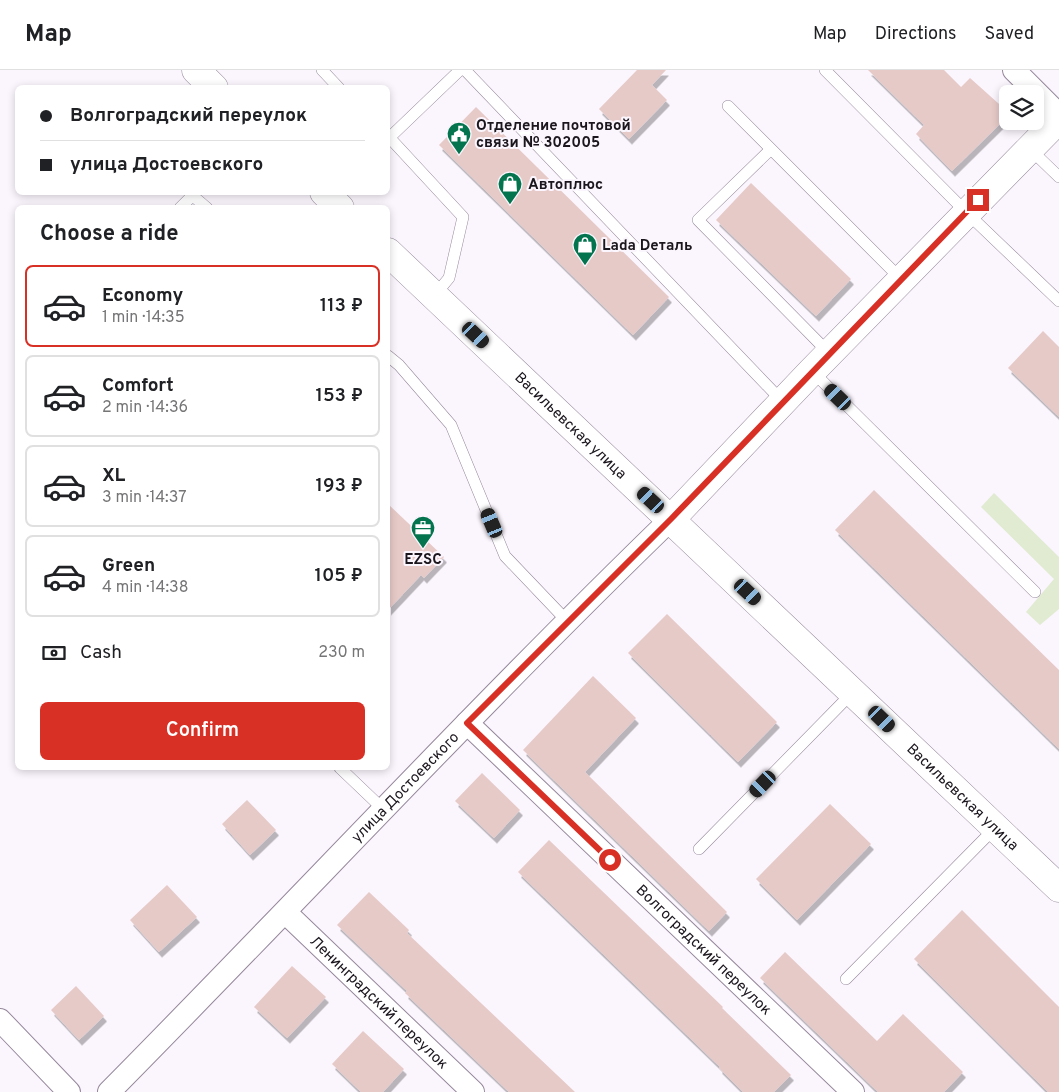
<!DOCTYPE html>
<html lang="en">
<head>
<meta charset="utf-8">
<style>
  :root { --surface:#fff; --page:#f2f2f2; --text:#202124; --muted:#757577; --line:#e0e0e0; --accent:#d93025 }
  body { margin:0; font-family:Overpass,sans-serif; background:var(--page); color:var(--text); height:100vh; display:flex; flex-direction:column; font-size:19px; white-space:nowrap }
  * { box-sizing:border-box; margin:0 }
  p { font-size:16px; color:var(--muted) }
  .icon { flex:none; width:28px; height:28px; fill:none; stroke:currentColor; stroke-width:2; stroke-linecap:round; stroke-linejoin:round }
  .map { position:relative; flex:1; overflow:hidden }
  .details { position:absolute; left:15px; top:135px; width:375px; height:565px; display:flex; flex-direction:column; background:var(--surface); border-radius:8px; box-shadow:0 2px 8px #0003 }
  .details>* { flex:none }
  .hud { position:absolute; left:15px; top:15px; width:375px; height:110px; border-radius:8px; box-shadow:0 2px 8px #0003; display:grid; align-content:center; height:110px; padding:0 25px; background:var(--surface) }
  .buttons { position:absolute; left:999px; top:15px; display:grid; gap:10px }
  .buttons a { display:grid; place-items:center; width:45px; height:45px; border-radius:8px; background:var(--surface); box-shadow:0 2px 8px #0003; font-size:25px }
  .end { position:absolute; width:22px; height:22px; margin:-11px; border:6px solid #d93025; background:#fff; box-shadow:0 0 0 2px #fff }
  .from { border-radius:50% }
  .car { position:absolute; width:15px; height:30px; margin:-15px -8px; border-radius:6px; box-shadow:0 0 4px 1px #0007; background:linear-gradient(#222 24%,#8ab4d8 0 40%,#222 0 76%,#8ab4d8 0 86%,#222 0) }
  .hud b { display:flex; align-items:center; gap:18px; height:48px; font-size:19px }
  .hud b+b { border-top:1px solid var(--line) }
  .hud i { width:12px; height:12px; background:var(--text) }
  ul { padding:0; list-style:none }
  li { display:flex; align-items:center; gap:15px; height:82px; margin:0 10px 8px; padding:0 15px; border:2px solid var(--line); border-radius:8px }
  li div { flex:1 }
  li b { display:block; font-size:19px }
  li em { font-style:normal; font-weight:600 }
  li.on { border-color:var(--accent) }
  li>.icon { width:45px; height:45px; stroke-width:1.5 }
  h2 { padding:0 25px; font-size:22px; line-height:60px }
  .pay { display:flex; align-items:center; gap:12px; height:55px; padding:0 25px; font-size:19px }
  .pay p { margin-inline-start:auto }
  .cta { display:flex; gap:10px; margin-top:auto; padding:10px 25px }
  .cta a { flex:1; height:58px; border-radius:8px; background:var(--accent); color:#fff; font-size:20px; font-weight:600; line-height:58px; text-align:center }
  header { display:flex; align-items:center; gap:30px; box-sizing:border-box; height:70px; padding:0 25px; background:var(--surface); border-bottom:1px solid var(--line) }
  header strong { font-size:24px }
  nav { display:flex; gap:28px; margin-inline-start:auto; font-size:18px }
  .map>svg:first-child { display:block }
</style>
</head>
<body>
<header>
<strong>Map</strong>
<nav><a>Map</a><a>Directions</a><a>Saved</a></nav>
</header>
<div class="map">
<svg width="1059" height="1022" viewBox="0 0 1059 1022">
  <defs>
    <filter id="shadow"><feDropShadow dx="3" dy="5.5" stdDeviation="0" flood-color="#0004"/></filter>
  </defs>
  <rect width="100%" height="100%" fill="#fbf5fd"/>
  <path fill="#e0ebd1" d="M994,423L1059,487V539L1040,555L1026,542L1054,509L981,437Z"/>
  <path fill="#e6cac8" filter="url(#shadow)" d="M637,0H666L652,15L667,30L629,69L599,39Z
    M868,0H944L961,17L970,8L1008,42V46L952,101L916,64L924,55Z
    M476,37L669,227L633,265L439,75Z
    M751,113L851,209L816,246L716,150Z
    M1043,261L1059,277V347L1008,298Z
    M874,420L1059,600V679L835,460Z
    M388,434L444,487L424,508L421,505L388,540Z
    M667,544L777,652L738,692L628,583Z
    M593,606L636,648L585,702L727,842L709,861L523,680Z
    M482,703L520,740L494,768L455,731Z
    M247,730L276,760L250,785L222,754Z
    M830,734L871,774L797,850L756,809Z
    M549,770L723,937L722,938L791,1005L774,1022H743L719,998L720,997L518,802Z
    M167,815L197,847L159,882L130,850Z
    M369,822L409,860L407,863L575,1022H509L405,923L407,921L337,855Z
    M962,840L1059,937V1022H1048L914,889Z
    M785,882L877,971L903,944L963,1002L944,1022H878L760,908Z
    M292,896L326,927L287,968L254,937Z
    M76,916L104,946L79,970L51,940Z
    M363,961L404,999L383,1022H361L332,994Z"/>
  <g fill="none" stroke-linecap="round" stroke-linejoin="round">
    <defs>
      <path id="service" d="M322,0L339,18
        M465,0L782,331
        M825,0L966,142L1059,231
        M728,36L901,209
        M388,66L463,147L449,208L434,226
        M388,69L460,0
        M771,79L698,150L829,283
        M1030,79L1059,107
        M193,126L207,138
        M180,138L196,122
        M388,286L399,295L451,355L505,486L567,551
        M812,301L1035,522
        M340,698L383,739
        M699,779L853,622
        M846,909L996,757"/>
      <g id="minor">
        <path d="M1014,0L1059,45"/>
        <path id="s1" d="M467,653L853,1022"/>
        <path id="s2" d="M286,843L473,1022"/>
        <path d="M0,950L69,1022"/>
        <path id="s3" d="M109,1022C297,832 479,635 671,449"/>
      </g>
      <path id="tertiary" d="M671,449L812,301L1059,49"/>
      <g id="secondary">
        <path d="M196,0L214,18"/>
        <path d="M324,122L340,138"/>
        <path id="s4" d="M388,182L1059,818"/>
      </g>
    </defs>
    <use href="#service" stroke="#95889b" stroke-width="12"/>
    <use href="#minor" stroke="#95889b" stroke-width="24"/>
    <use href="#tertiary" stroke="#95889b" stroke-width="29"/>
    <use href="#secondary" stroke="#95889b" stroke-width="29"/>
    <use href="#service" stroke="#fff" stroke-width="11"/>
    <use href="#minor" stroke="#fff" stroke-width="22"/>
    <use href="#tertiary" stroke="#fff" stroke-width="28"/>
    <use href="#secondary" stroke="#fff" stroke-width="28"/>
  </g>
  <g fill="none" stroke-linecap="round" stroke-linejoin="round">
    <path stroke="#d93025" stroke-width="6" d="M610,790L467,653L671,449L978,130"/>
  </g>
  <defs>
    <symbol id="civic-pin" viewBox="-11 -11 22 30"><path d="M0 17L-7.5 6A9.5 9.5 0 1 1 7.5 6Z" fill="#04744e" stroke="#fbf5fd"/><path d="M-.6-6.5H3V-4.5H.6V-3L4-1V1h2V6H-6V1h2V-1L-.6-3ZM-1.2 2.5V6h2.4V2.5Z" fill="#fff"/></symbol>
    <symbol id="shop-pin" viewBox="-11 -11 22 30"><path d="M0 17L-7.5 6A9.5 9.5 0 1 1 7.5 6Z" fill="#04744e" stroke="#fbf5fd"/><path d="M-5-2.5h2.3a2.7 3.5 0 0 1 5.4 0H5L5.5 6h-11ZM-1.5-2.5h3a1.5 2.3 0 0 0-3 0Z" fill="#fff"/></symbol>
    <symbol id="office-pin" viewBox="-11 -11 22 30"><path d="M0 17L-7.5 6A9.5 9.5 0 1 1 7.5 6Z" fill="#04744e" stroke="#fbf5fd"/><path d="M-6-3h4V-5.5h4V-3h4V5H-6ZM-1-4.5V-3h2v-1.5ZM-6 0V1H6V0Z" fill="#fff"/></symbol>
  </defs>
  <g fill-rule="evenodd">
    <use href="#civic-pin" x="445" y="50" width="28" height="38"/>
    <use href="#shop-pin" x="496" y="100" width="28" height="38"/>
    <use href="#shop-pin" x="571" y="161" width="28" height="38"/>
    <use href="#office-pin" x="409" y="444" width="28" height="38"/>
  </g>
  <g text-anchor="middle" stroke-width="4" stroke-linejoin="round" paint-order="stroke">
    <g font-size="15" font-weight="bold" fill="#1b161d" stroke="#fbf5fd" text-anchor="start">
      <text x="476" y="60">Отделение почтовой<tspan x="476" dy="17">связи № 302005</tspan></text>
      <text x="528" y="119">Автоплюс</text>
      <text x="602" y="180">Lada Dеталь</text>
      <text x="423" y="494" text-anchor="middle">EZSC</text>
    </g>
    <g font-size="15" fill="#1b161d" stroke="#fbf5fd">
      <text dy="5" stroke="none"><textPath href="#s4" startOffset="252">Васильевская улица</textPath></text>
      <text dy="5" stroke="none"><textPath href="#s3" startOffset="425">улица Достоевского</textPath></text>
      <text dy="5" stroke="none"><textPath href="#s4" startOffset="792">Васильевская улица</textPath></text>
      <text dy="5" stroke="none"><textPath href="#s1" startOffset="328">Волгоградский переулок</textPath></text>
      <text dy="5" stroke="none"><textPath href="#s2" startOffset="129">Ленинградский переулок</textPath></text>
    </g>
  </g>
</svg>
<div class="buttons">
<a><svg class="icon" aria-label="layers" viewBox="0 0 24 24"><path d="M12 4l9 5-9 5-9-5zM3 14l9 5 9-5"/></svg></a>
</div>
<i class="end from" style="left:610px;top:790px"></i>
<i class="end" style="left:978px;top:130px"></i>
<i class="car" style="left:476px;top:265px;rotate:133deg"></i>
<i class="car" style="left:838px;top:327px;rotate:314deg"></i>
<i class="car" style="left:651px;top:430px;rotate:313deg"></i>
<i class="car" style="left:492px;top:453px;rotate:337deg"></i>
<i class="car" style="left:748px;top:522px;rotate:133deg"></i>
<i class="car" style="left:882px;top:649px;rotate:134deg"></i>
<i class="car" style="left:763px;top:714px;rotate:224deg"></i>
<div class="hud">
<b><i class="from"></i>Волгоградский переулок</b>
<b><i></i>улица Достоевского</b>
</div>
<section class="details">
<h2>Choose a ride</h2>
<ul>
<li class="on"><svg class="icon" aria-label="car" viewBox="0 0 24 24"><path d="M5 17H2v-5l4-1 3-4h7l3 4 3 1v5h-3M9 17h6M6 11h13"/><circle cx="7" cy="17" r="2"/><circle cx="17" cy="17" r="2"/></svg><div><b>Economy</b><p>1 min · 14:35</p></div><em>113 ₽</em></li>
<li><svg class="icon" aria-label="car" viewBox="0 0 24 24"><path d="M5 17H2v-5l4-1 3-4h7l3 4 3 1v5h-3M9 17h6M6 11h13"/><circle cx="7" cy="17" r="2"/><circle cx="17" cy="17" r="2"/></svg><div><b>Comfort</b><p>2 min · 14:36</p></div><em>153 ₽</em></li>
<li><svg class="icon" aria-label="car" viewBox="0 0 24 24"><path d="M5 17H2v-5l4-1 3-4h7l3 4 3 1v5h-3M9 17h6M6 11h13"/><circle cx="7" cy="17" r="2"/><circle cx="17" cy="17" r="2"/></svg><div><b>XL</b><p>3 min · 14:37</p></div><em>193 ₽</em></li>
<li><svg class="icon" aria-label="car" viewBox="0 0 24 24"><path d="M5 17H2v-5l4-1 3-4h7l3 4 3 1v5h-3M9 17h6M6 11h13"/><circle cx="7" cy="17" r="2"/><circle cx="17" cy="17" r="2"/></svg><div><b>Green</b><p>4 min · 14:38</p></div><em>105 ₽</em></li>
</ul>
<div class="pay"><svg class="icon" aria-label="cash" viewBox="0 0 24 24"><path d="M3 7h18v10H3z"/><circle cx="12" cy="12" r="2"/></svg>Cash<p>230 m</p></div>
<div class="cta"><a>Confirm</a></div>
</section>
</div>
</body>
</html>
